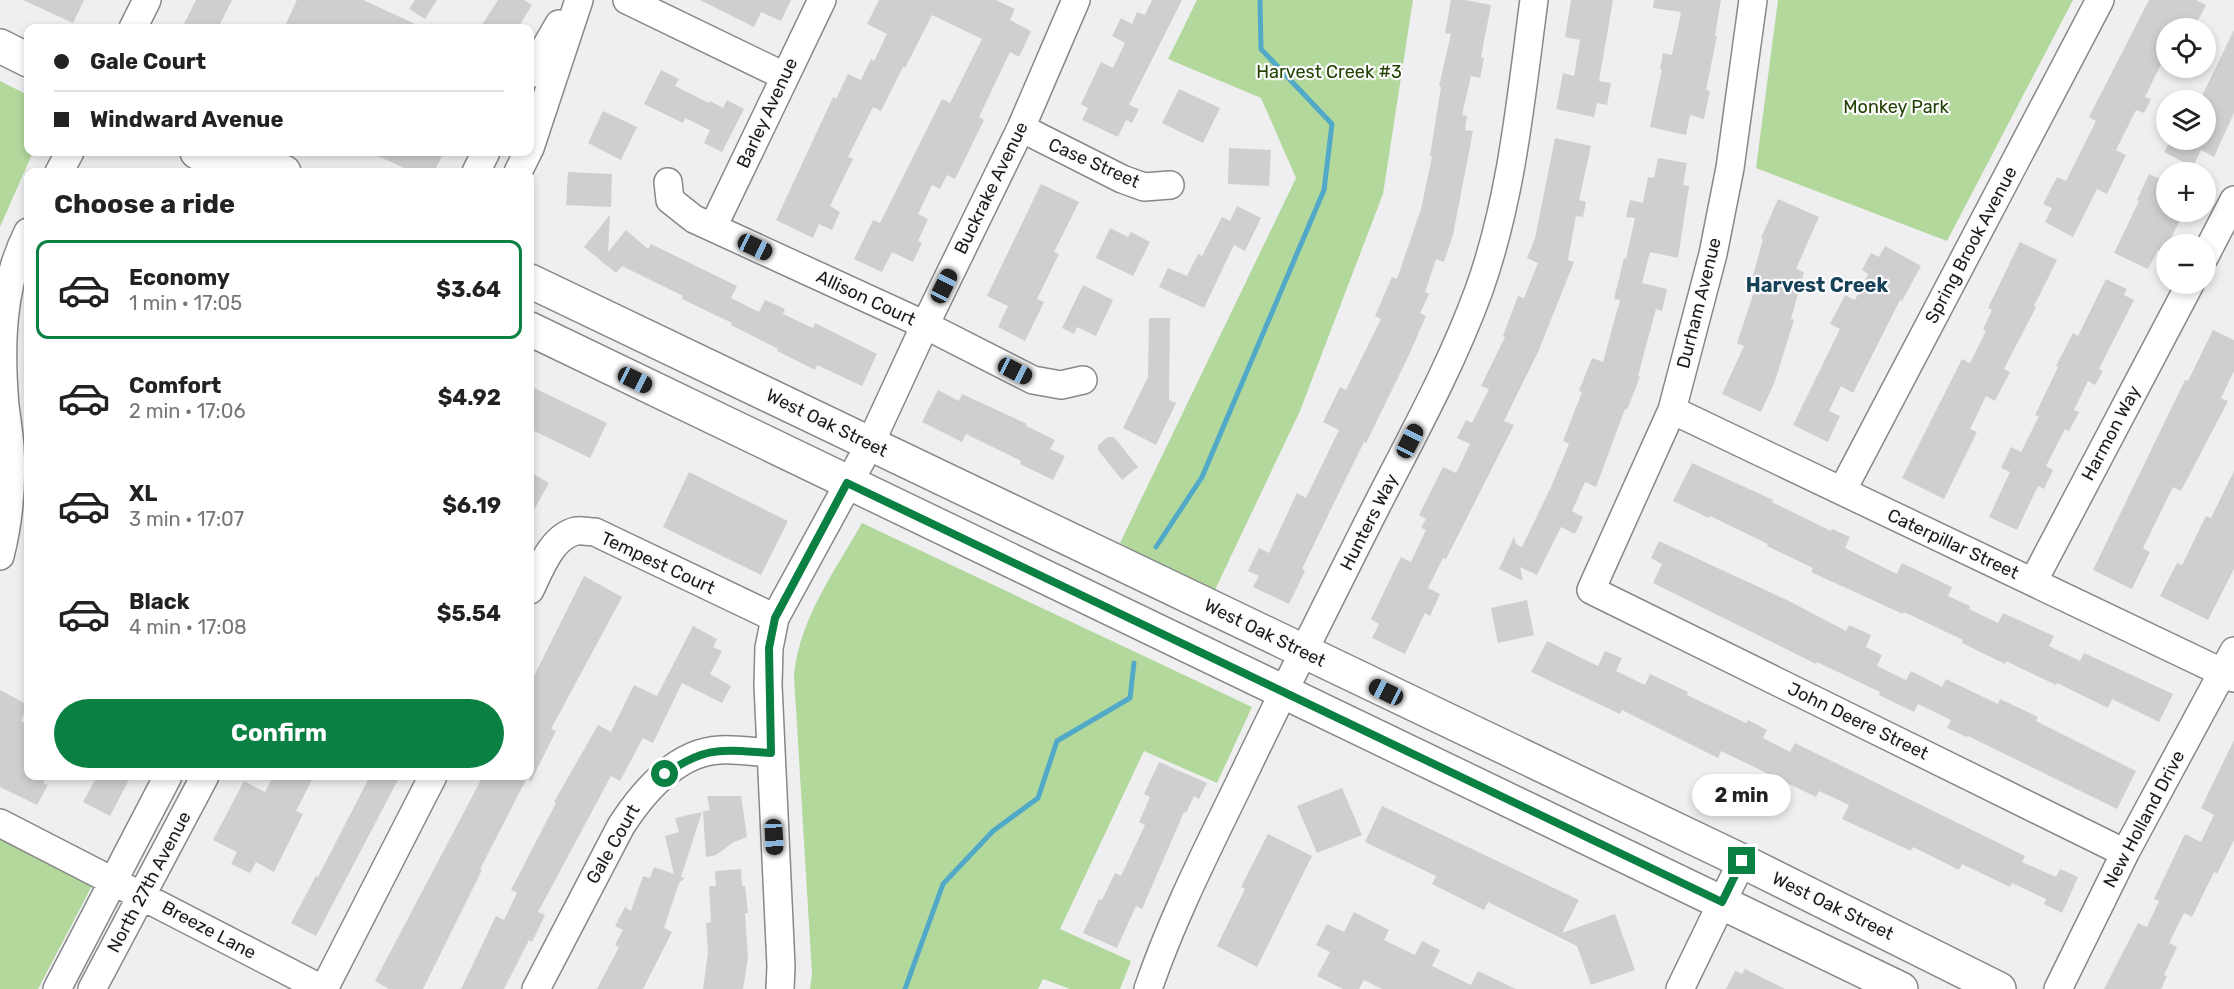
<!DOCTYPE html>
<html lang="en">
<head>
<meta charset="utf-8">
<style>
  :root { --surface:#fff; --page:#f6f6f6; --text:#222; --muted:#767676; --line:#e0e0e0; --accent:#0b8043 }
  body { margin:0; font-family:Rubik,sans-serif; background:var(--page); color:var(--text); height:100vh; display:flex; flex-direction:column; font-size:22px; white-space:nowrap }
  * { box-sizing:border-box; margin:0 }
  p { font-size:20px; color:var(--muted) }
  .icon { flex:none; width:33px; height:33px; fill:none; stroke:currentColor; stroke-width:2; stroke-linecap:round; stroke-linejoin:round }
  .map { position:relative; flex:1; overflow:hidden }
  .side { position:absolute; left:24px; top:168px; width:510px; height:612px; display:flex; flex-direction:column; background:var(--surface); border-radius:12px; box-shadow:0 3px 9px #0003 }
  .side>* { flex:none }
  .hud { position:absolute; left:24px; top:24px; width:510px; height:132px; border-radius:12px; box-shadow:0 3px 9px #0003; display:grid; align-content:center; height:132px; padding:0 30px; background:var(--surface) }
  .fabs { position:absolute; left:2156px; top:18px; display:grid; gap:12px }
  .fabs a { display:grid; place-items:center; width:60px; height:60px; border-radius:50%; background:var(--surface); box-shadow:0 3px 9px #0003; font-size:30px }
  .end { position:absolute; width:27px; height:27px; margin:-14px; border:8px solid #0b8043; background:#fff; box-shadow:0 0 0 3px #fff }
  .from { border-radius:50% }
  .bubble { position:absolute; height:42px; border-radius:21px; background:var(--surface); box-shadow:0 3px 9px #0003; font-size:20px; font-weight:700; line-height:42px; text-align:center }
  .car { position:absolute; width:18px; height:36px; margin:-18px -9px; border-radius:8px; box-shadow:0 0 4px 2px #0007; background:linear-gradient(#222 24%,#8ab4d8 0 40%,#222 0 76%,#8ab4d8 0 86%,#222 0) }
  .hud b { display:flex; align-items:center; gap:21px; height:57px; font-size:22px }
  .hud b+b { border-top:2px solid var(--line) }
  .hud i { width:15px; height:15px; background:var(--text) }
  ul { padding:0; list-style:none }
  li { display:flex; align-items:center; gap:18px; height:99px; margin:0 12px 9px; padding:0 18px; border:3px solid transparent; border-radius:12px }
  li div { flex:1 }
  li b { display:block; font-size:22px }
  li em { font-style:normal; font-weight:700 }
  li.current { border-color:var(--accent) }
  li>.icon { width:54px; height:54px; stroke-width:1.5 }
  h2 { padding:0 30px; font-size:27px; line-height:72px }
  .cta { display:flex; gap:12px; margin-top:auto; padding:12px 30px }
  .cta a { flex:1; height:69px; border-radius:36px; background:var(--accent); color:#fff; font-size:24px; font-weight:700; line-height:69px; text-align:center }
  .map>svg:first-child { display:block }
</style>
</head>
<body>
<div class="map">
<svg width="2234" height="989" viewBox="0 0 2234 989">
  <rect width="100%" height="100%" fill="#efeff1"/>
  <path fill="#b3d89c" d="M1197,0H1413L1383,194L1300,411L1213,594L1120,543L1296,178L1261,98L1168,59Z
    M1778,0H2073L1947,241L1756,168Z
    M0,81L28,95V152H33L0,227Z
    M862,523L1252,707L1217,783L1144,751L1060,929L1131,961L1120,989H1070L1043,979L1038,989H810L812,974L794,676C799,619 835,571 862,523Z
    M0,835L93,884L38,989H0Z"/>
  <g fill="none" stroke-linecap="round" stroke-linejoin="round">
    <path stroke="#51a9c7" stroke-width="5" d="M1156,547L1202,477L1324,190L1332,124L1261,49L1260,0
      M905,989L943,884L993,831L1038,798L1057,741L1130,698L1134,663"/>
  </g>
  <path fill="#cfcfd1" d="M23,0H84L73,23Z
    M196,0H232L218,28H182Z
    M297,0H363L424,28H284Z
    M415,0H437L425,19L409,9Z
    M498,0H524L532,5L518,28H480Z
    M700,0H791L781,21L761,12L754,27Z
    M879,0H996L1015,9L1010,20L1031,31L1019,57L1010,52L979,117L984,120L955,179L947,175L940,189L932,185L918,214L928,219L918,241L922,243L913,262L892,252L882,272L854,259L873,220L880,223L942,99L950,103L982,39L932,15L905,68L903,67L881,111L873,107L848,157L853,159L830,206L840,212L832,230L819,224L813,238L776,220L833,97L836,99L848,74L861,80L871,59L874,61L887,34L867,24Z
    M1152,0H1182L1129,105L1139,109L1132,123L1126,120L1118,137L1082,120L1088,108L1081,104L1101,62L1113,68L1125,43L1112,36L1121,18L1132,24L1137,12L1145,15Z
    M1451,0H1465L1491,5L1481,57L1484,58L1480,78L1471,76L1462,115L1467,116L1465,130L1473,131L1453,235L1444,262L1436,259L1425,292L1429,294L1420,313L1426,316L1409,355L1366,443L1364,442L1331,509L1302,569L1305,571L1289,604L1253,587L1259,576L1248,571L1259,548L1269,553L1297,493L1306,498L1339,430L1323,422L1340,387L1346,390L1381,319L1375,316L1392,277L1397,279L1421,209L1432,157L1430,156L1441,87L1439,86L1451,34L1445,33Z
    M1571,0H1613L1599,81L1611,83L1607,105L1597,103L1594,117L1556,109L1563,73L1574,76L1580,40L1565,37Z
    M1654,0H1721L1715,35L1717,36L1706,90L1710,91L1704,119L1690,115L1686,135L1650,127L1662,69H1660L1663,53L1672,55L1681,12L1653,8Z
    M2149,0H2196L2206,5L2194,28H2166V54L2145,97L2151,99L2144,113L2136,110L2116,150L2126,155L2107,194L2097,189L2073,237L2045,222L2052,208L2043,204L2057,177L2066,181L2096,121L2089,117Z
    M2234,30V113L2214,157L2201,150L2193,167L2164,152L2171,140H2205V100H2200Z
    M661,70L679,79L675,86L709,103L710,101L723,108L727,100L744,109L722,152L704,143L710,130L685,118L683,123L644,104Z
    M1179,89L1220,108L1203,143L1162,123Z
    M603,111L637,127L621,160L588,143Z
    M1555,138L1591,146L1579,200L1586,202L1583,217L1576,216L1568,260L1574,262L1538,352L1504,421L1514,425L1446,559L1443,558L1428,588L1440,594L1430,616L1425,613L1405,654L1372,638L1379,624L1371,619L1401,557L1411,562L1426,530L1421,528L1426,519L1419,515L1443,467L1456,473L1470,444L1457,438L1466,420L1472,423L1489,389L1481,386L1505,337L1503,336L1518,296L1524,298L1538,263L1527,258L1535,238Z
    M1229,148L1271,150L1269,186L1228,184Z
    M369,152H433L442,156L434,172H413Z
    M1658,158L1687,163L1683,185L1689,186L1678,258L1650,252L1642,283L1667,289L1662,311L1656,309L1638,376L1640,377L1627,410L1625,409L1596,487L1585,482L1572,511L1583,517L1575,534L1561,527L1537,575L1520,567L1523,581L1499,569L1514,537L1516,544L1522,547L1551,487L1569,444L1563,441L1582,392L1579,391L1592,358L1603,362L1620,300L1614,299L1624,258L1626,259L1635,218L1626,217L1630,200L1643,203L1648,177L1654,178Z
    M568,172L612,174L611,207L566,205Z
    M2149,174L2166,182V212H2184L2168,244H2166L2164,253L2158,250L2148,269L2114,253L2139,201L2137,200Z
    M1041,184L1079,202L1054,252L1059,254L1037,299L1044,302L1025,341L998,327L1008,306L987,296Z
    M1778,199L1819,217L1796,269L1804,272L1791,319L1794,320L1775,381L1761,412L1722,394L1744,346L1737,343L1755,289L1750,287L1763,239L1761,238Z
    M1237,206L1261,218L1245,251L1234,245L1204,308L1159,287L1168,268L1187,276L1198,254L1202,256L1222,217L1230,221Z
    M610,215L608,252L626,230L648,249L651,244L737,286L731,298L759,312L765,300L785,309L783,314L813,328L815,323L877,354L862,386L817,365L815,370L777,351L778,349L731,325L732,323L682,299L683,296L622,266L616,273L584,247Z
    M1110,228L1128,237L1131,232L1150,242L1133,276L1096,258Z
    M2020,242L2057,260L2034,306L2036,307L2004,369L2010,372L1995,401L1986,396L1970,429L1977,432L1944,499L1902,478L1962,359L1970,363L1986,331L1983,329L1992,310L1988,308Z
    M1885,246L1921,266L1902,301L1900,300L1853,393L1841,386L1829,411L1840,416L1828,442L1793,425L1840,329L1830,324L1845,295L1855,300L1868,274L1862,270L1871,253L1879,257Z
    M2106,279L2127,289L2124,295L2134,300L2099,369L2103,371L2095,385L2088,381L2074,410L2079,412L2069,431L2065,429L2046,466L2053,470L2044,489L2038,486L2017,530L1989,517L2010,472L2001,468L2011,447L2021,452L2039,416L2035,415L2058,367L2056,366L2073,333L2078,336Z
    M1083,285L1113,300L1096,336L1077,327L1074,334L1062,328Z
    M1149,318H1170L1169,400L1176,403L1156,445L1123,428L1148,377Z
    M2213,330L2234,340V371L2221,398L2228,401L2181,491L2173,487L2143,548L2150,552L2132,589L2093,570L2185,380L2188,381Z
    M530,386L607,423L590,458L530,429Z
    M938,390L959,401L962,394L1027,424L1026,426L1055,440L1050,449L1065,456L1053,480L1020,464L1021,461L966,434L962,442L922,422Z
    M1108,437H1114L1138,467L1122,480L1098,450V445Z
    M1692,463L1773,500L1772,502L1831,531L1832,529L1850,537L1845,548L1897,574L1902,563L1952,587L1948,596L1970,606L1969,609L1998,623L2003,613L2054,636L2049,646L2080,661L2084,653L2173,694L2159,722L2112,699L2108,708L2057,683L2056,685L2006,661L2005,664L1962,643L1963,640L1904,612L1903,614L1811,572L1813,568L1767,546L1768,544L1710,516L1709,518L1673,501Z
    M2234,471V569L2208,620L2160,596L2177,563L2182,565L2206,516L2211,518Z
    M530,472L549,483L530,517Z
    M689,472L788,521L761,575L663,527Z
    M1659,541L1789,601L1846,631L1849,625L1871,635L1866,647L1882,655L1877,666L1906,680L1911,671L1942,687L1946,679L1998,704L2000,699L2038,717L2036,721L2136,771L2117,809L1968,736L1967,737L1947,728L1951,720L1918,704L1914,712L1879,695L1880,692L1817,662L1816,664L1653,583L1662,564L1651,558Z
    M584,576L622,597L551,729L556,731L530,783V684Z
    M1527,600L1534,635L1498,643L1491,608Z
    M693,626L717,639L713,647L722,651L710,674L731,686L722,703L682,683L653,743L643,738L620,781L611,776L538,912L545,915L532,942L529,940L504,989H461L496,916L504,920L517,893L511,890L556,803L554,802L598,725L611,732L634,685L657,696Z
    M1547,641L1598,666L1605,651L1622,658L1616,671L1645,685L1650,674L1688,692L1687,695L1746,723L1748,720L1767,730L1763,738L1790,752L1795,743L2025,856L2022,862L2056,877L2060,869L2078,877L2062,913L2044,904L2046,899L2012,883L2010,887L1962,864L1959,870L1913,847L1911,851L1842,819L1849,805L1819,791L1816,797L1721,751L1718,758L1622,710L1620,714L1531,672Z
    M0,690L28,705L21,721L28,725V776H47L43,783L48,785L37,805L0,787Z
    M2234,740V840L2217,874L2214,872L2192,917L2184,913L2169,943L2177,947L2164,975L2167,976L2161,989H2104L2138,923L2147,927L2159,901L2154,899L2185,834L2201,842L2214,815L2201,808Z
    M1159,762L1207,783L1199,799L1194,796L1186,813L1184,812L1142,909L1136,906L1117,948L1083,933L1099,899L1102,900L1115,873L1121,876L1145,825L1139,822L1150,797L1144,794Z
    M97,776H131L110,816L83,802Z
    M273,776H314L296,811L303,814L274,872L256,862L250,873L231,864L237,852L213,840L244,781L265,792Z
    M370,776H400L316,936L291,923L316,876L318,877Z
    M483,776H528L480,869L482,870L423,989H389L375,981Z
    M1342,788L1362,835L1317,853L1297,806Z
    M707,796H741L747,837L734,842L716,855L706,857L703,811L710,810Z
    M1382,806L1579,900L1562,933L1615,914L1635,970L1591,985L1577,946L1488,902L1484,910L1432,884L1436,876L1365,842Z
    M702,812L681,877L685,878L679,883L664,928L672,932L643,989H597L619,947L615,945L623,930L615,926L625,907L631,911L643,876L650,878L654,867L674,874L665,836L679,832L675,818Z
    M1268,834L1312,856L1257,967L1217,946L1245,889L1241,887Z
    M741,869L742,886H745L748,913H745L748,957L743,989H703L708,952L706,923L711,922L709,886H716L715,871Z
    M1354,912L1389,930L1384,940L1415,955L1422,941L1440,950L1432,966L1471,985L1478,971L1516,989H1382L1364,980L1359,989H1343L1317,976L1330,952L1316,945L1327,924L1344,932Z
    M1745,969L1785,989H1726L1735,971L1742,974Z"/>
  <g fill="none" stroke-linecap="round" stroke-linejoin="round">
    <defs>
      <path id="minor" d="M627,0L784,76
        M1753,0L1730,168L1713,254L1672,410L1591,590L2125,853
        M133,28L147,0
        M530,74L559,24
        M1021,128L1122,179L1144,187L1170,185
        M530,148L579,0
        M59,172L70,152
        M476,172L486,152
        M518,172L528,152
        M668,182L670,200L694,219L925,325L1033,380L1061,385L1083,380
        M713,227L822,0
        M2205,256L2234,200
        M1672,410L2234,678
        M1842,491L2100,0
        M0,556C9,521 12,483 10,447C9,433 7,420 5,406C0,347 1,285 28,232
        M2033,582L2190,284
        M530,590C540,570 551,537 576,531C581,530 589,532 595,532L775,618
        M0,823L322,989
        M57,989L168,776
        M92,989L205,776
        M324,989L433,776
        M536,989L621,826C643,792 676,752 720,750C736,749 754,752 771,753
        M780,989L781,966L768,685L769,648L775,618L870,444L925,325L1021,128L1076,0
        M1148,989C1172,919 1205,854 1237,788C1283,692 1330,598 1378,503C1414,433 1452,364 1479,290C1512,198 1521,97 1534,0
        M1680,989L1742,861
        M2058,989L2125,853L2234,651"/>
      <path id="major" d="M0,46L28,60
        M197,152L233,172
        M235,152L284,172
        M530,281L1742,861L1999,989
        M530,329L1901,989"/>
    </defs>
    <use href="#minor" stroke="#88888a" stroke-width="30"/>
    <use href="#major" stroke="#88888a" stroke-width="36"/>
    <use href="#minor" stroke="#fff" stroke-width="27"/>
    <use href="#major" stroke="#fff" stroke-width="33"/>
  </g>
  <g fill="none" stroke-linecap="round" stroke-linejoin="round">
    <path stroke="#0b8043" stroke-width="8" d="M665,774C708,745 721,750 771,753L769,648L775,618L847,483L1722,902L1742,861"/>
  </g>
  <g text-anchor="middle" stroke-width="4.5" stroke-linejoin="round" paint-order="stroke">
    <g font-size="18" fill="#224300" stroke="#fcfcfe">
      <text x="1329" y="78">Harvest Creek #3</text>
      <text x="1896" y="113">Monkey Park</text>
    </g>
    <g font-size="18" fill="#1c1c1d" stroke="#fcfcfe">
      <text transform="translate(767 113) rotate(-65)" y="6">Barley Avenue</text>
      <text transform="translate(1094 163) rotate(24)" y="6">Case Street</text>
      <text transform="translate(991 188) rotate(-64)" y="6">Buckrake Avenue</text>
      <text transform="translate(1971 245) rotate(-62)" y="6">Spring Brook Avenue</text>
      <text transform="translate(866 298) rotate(25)" y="6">Allison Court</text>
      <text transform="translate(1699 303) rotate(-76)" y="6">Durham Avenue</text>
      <text transform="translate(827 423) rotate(26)" y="6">West Oak Street</text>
      <text transform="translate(2111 433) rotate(-62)" y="6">Harmon Way</text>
      <text transform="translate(1369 522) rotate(-63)" y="6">Hunters Way</text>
      <text transform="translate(1953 544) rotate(25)" y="6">Caterpillar Street</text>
      <text transform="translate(658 563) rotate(25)" y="6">Tempest Court</text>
      <text transform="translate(1265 633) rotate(26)" y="6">West Oak Street</text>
      <text transform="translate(1858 721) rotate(26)" y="6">John Deere Street</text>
      <text transform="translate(2144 819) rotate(-62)" y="6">New Holland Drive</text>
      <text transform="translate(613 844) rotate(-60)" y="6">Gale Court</text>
      <text transform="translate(149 882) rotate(-62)" y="6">North 27th Avenue</text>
      <text transform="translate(1833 906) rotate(26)" y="6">West Oak Street</text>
      <text transform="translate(209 930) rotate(28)" y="6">Breeze Lane</text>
    </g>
    <g font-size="20" font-weight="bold" fill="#164157" stroke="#fcfcfe">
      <text x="1817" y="292">Harvest Creek</text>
    </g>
  </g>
</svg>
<div class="fabs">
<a><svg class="icon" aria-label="locate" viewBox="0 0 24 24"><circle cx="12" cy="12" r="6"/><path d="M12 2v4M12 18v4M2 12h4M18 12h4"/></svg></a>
<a><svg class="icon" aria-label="layers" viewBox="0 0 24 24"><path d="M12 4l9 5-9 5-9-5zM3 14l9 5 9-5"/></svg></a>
<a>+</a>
<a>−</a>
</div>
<i class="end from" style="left:665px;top:774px"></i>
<i class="end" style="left:1742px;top:861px"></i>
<div class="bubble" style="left:1692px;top:774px;width:99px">2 min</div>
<i class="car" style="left:755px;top:247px;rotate:115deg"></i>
<i class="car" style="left:944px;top:286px;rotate:26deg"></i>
<i class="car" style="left:1015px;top:371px;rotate:117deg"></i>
<i class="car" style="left:635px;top:380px;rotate:116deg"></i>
<i class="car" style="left:1410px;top:441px;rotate:27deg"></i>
<i class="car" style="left:1386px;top:692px;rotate:296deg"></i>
<i class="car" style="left:774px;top:837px;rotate:177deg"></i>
<div class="hud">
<b><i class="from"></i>Gale Court</b>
<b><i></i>Windward Avenue</b>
</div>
<section class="side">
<h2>Choose a ride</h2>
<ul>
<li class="current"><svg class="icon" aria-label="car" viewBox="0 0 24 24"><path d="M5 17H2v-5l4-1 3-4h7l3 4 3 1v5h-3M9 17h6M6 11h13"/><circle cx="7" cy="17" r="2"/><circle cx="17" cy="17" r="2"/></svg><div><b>Economy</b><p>1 min · 17:05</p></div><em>$3.64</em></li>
<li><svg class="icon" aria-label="car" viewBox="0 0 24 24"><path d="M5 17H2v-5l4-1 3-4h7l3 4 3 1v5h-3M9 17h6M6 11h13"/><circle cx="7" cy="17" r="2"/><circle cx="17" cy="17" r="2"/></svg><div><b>Comfort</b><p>2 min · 17:06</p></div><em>$4.92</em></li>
<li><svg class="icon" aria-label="car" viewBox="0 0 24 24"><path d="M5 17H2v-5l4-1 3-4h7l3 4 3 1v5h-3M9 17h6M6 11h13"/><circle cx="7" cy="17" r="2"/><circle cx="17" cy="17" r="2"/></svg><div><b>XL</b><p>3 min · 17:07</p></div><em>$6.19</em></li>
<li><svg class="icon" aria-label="car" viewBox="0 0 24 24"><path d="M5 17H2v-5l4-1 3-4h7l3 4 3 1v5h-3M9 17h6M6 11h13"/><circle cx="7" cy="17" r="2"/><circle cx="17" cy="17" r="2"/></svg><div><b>Black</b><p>4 min · 17:08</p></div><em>$5.54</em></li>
</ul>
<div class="cta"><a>Confirm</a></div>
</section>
</div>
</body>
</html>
